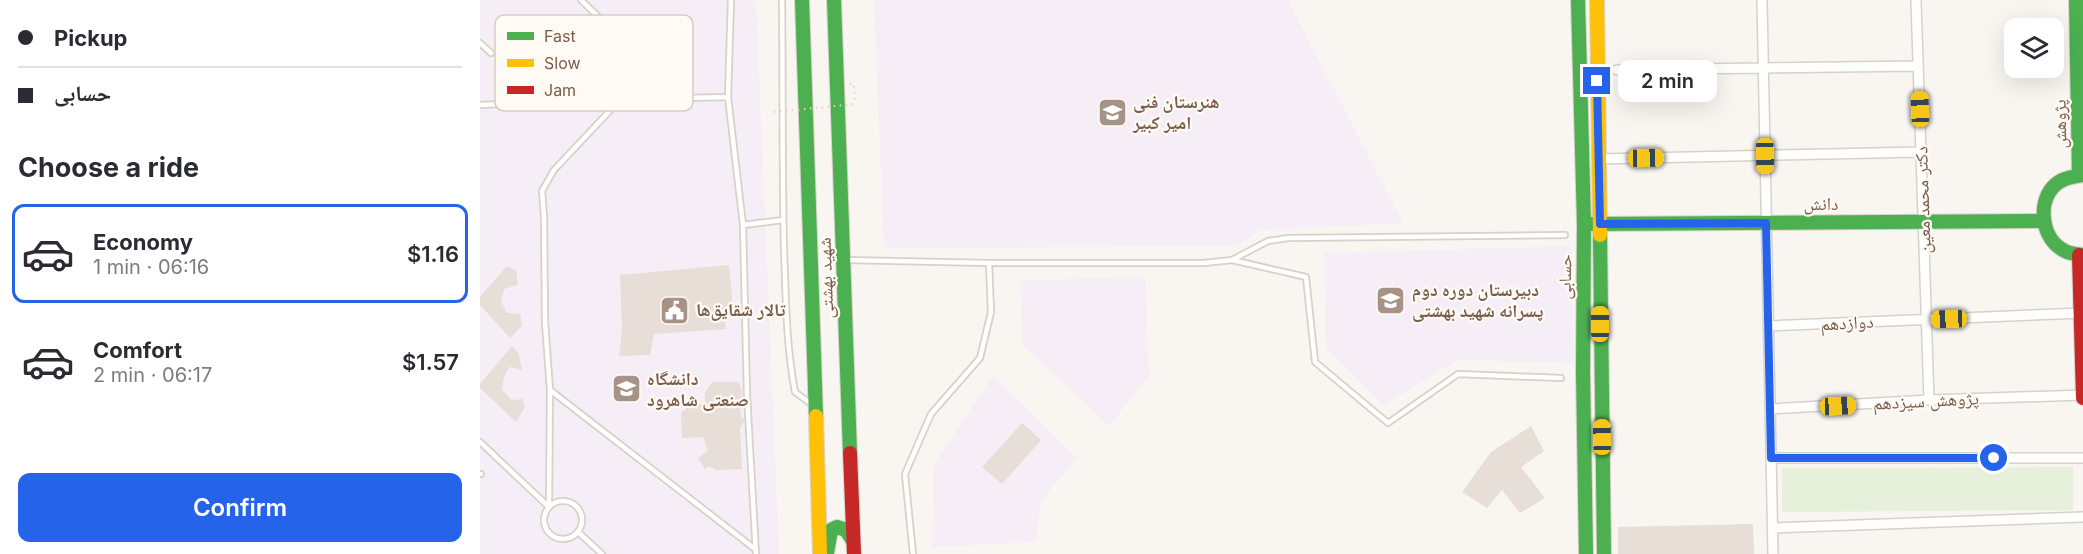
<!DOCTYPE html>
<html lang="en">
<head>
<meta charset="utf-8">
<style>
  :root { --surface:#fff; --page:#f7f7f7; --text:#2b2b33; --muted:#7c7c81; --line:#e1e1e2; --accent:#2563eb }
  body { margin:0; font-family:Inter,"Noto Naskh Arabic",sans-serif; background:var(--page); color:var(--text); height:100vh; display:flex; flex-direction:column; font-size:22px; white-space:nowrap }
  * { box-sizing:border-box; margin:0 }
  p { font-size:20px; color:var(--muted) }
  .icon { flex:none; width:33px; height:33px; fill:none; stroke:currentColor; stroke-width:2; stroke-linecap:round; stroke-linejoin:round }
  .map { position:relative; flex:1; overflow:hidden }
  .details { display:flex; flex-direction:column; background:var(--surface); width:480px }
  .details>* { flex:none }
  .guide { display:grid; align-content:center; height:132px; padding:0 18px; background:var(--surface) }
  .tools { position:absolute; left:1524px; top:18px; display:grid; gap:12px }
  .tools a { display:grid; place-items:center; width:60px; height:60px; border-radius:12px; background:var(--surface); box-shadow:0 6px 24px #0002; font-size:30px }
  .end { position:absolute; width:27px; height:27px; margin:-14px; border:8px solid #2563eb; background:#fff; box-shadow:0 0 0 3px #fff }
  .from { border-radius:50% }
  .bubble { position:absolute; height:42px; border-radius:12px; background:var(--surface); box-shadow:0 6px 24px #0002; font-size:20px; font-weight:600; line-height:42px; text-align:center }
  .car { position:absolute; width:18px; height:36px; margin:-18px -9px; border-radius:8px; box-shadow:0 0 4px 2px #0007; background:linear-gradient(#f5c518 24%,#345 0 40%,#f5c518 0 76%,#345 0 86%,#f5c518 0) }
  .guide b { display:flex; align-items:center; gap:21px; height:57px; font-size:22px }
  .guide b+b { border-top:2px solid var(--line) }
  .guide i { width:15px; height:15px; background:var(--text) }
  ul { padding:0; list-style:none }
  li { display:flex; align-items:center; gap:18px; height:99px; margin:0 12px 9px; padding:0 6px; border:3px solid transparent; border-radius:12px }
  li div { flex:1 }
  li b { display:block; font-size:22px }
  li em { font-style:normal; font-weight:600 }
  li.selected { border-color:var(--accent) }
  li>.icon { width:54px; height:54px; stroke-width:1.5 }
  h2 { padding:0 18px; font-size:27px; line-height:72px }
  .cta { display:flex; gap:12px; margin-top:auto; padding:12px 18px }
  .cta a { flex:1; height:69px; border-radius:12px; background:var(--accent); color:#fff; font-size:24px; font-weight:600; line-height:69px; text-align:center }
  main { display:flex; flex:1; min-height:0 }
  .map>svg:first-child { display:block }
</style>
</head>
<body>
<main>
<section class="details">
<div class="guide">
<b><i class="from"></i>Pickup</b>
<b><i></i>حسابی</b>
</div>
<h2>Choose a ride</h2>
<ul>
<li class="selected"><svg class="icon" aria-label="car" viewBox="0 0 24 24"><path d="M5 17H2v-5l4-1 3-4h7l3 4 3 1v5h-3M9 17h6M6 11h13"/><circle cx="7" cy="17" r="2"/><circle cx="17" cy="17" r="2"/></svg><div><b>Economy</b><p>1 min · 06:16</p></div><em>$1.16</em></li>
<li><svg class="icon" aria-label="car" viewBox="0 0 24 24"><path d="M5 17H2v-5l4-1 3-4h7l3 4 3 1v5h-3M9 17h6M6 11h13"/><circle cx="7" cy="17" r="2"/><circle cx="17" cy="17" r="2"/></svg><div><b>Comfort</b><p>2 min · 06:17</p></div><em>$1.57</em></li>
</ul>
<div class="cta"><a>Confirm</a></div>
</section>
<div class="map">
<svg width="1603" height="554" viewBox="0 0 1603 554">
  <rect width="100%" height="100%" fill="#f9f5f0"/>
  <path fill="#f6eef6" d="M0,0H276L299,554H0Z
    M394,0H808L923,223L782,230L756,246L404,248Z
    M1091,246L1094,363L978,360L904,405L846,347L844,253Z
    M665,276L669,376L629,426L543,345L540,281Z
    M513,376L597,458L561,501L556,542L452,547L454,464Z"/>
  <path fill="#e7f0db" d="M1593,467V510L1302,512V468Z"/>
  <path fill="#e6ded7" d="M249,265L253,308L245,312L246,329L174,334L170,355L139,356L142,328L140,275Z
    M27,266L36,270L38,285L24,289L21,301L27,313L40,314L42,326L30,338L0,305V297Z
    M32,346L38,352L42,370L29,367L24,377L22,390L32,400L43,399L45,407L36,422L0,388V384Z
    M232,382H259L262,392L260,407L261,417L264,419V422L260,428L262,469L236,470L229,466L225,469L218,458L228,451L223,437L202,438L201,413L211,404H225V393Z
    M542,423L561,440L522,484L502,467Z
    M1051,426L1064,451L1041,467L1065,498L1040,513L1022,490L1007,508L982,492L1011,452Z
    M1273,524L1274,554H1138V527Z"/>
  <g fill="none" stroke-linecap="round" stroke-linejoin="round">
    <defs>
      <path id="lane" d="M101,0L146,43
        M302,0C303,84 302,167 304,251C306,298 306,345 315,392L330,403
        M0,43L11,53
        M248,97L251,0
        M0,105L76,101L248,97L263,225L267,395L276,554
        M263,225L303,220
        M366,260L509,263H724L752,260L788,241L808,238L1085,235
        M752,260L826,277L835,362L908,423L978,374L1081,378
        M70,390L275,549
        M0,442L69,507
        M0,474H1
        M64 520a19 19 0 1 1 38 0a19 19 0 1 1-38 0Z
        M69,507L70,390L65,322L64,216L62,191L74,170L139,101
        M98,532L122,554
        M433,554L425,474L451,414L500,358L511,312L509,263"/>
      <path id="street" d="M1282,0L1293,554
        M1436,0L1449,400
        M1137,70L1438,66
        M1119,159L1441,152
        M1288,326L1603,313
        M1290,409L1449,400L1603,395
        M1291,458H1603
        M1292,528L1603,517"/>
      <path id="fast" d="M322,0L336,416
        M354,0L370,453
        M1098,0L1104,224L1103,372L1106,554
        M1596,0L1599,175
        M1603,175C1592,177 1581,178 1573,187C1557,205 1562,240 1585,251C1590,254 1597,254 1603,255
        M1111,224L1562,221
        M1120,235L1124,554
        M347,553L351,530L357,527L366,530L373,541"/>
      <path id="slow" d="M1117,0L1120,235
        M336,416L340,554"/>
      <path id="jam" d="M1599,255L1603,398
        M370,453L374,554"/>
    </defs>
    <use href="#lane" stroke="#d7d1cb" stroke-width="8"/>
    <use href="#street" stroke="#d7d1cb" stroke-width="12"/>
    <use href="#fast" stroke="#d9d2cb" stroke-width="16"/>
    <use href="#slow" stroke="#d9d2cb" stroke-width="16"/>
    <use href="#jam" stroke="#d9d2cb" stroke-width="16"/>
    <path stroke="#dcd5d0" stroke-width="2" stroke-dasharray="1.5 4.5" stroke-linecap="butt" d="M370,84H374L375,104"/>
    <use href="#lane" stroke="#fefefd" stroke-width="4.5"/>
    <use href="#street" stroke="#fefefd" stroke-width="9"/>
    <use href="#fast" stroke="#4caf50" stroke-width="14"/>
    <use href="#slow" stroke="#ffc107" stroke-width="14"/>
    <use href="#jam" stroke="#c62828" stroke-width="14"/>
    <path stroke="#dcd5d0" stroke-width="2" stroke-dasharray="1.5 4.5" stroke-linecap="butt" d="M294,112L375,104"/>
  </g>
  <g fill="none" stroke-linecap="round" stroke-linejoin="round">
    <path stroke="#2563eb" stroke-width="8" d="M1117,81L1120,224L1286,223L1291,458H1514"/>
  </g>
  <defs>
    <symbol id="school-square" viewBox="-11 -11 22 22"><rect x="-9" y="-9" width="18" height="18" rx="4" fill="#a69286" stroke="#fffaf3"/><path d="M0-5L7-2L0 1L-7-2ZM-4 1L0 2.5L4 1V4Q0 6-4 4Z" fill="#fff"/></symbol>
    <symbol id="civic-square" viewBox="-11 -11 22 22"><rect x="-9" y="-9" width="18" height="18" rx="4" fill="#a69286" stroke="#fffaf3"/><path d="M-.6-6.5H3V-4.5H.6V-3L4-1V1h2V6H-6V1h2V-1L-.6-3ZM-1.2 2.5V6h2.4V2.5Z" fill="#fff"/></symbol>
    <symbol id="university-square" viewBox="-11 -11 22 22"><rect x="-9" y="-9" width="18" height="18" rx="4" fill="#a69286" stroke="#fffaf3"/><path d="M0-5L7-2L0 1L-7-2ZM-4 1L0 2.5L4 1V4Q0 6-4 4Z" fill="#fff"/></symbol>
  </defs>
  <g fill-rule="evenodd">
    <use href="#school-square" x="616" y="96" width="33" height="33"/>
    <use href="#school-square" x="894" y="284" width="33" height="33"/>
    <use href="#civic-square" x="178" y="294" width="33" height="33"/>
    <use href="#university-square" x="130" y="372" width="33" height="33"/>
  </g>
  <g text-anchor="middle" stroke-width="4.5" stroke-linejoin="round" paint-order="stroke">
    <g font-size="18" font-weight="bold" fill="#7a5c4d" stroke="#fffaf3" text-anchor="start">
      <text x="653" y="108">هنرستان فنی<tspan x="653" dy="21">امیر کبیر</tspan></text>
      <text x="932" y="296">دبیرستان دوره دوم<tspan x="932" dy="21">پسرانه شهید بهشتی</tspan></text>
      <text x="216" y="316">تالار شقایق‌‌ها</text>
      <text x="167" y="385">دانشگاه<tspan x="167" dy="21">صنعتی شاهرود</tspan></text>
    </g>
    <g font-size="18" fill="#7a5c4d" stroke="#fffaf3">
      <text transform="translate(1580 124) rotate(-91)" y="6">پژوهش</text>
      <text transform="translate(1443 200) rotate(-92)" y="6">دکتر محمد معین</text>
      <text x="1341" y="210">دانش</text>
      <text transform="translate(1085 277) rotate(-89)" y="6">حسابی</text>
      <text transform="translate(346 278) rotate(-92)" y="6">شهید بهشتی</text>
      <text transform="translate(1367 323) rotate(-3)" y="6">دوازدهم</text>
      <text transform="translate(1446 401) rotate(-3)" y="6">پژوهش سیزدهم</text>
    </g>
  </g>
  <rect x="15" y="15" width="198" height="96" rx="9" fill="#fffaf3" stroke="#d7cbc1" stroke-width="1.5"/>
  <rect x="27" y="32" width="27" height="8" fill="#4caf50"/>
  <rect x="27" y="59" width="27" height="8" fill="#ffc107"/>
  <rect x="27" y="86" width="27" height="8" fill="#c62828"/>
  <g font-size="16" fill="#7a5c4d">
    <text x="64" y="42">Fast</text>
    <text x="64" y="69">Slow</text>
    <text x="64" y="96">Jam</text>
  </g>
</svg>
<div class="tools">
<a><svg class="icon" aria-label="layers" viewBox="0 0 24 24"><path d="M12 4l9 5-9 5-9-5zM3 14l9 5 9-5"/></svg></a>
</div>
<i class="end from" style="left:1514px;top:458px"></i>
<i class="end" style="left:1117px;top:81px"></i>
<div class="bubble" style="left:1138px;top:60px;width:99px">2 min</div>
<i class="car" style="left:1440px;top:109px;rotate:358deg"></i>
<i class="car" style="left:1285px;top:156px;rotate:179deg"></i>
<i class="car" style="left:1166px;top:158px;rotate:89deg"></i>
<i class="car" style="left:1469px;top:319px;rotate:268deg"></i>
<i class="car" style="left:1120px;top:324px;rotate:0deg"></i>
<i class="car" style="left:1358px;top:406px;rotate:87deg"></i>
<i class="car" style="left:1122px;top:437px;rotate:359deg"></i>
</div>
</main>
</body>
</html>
